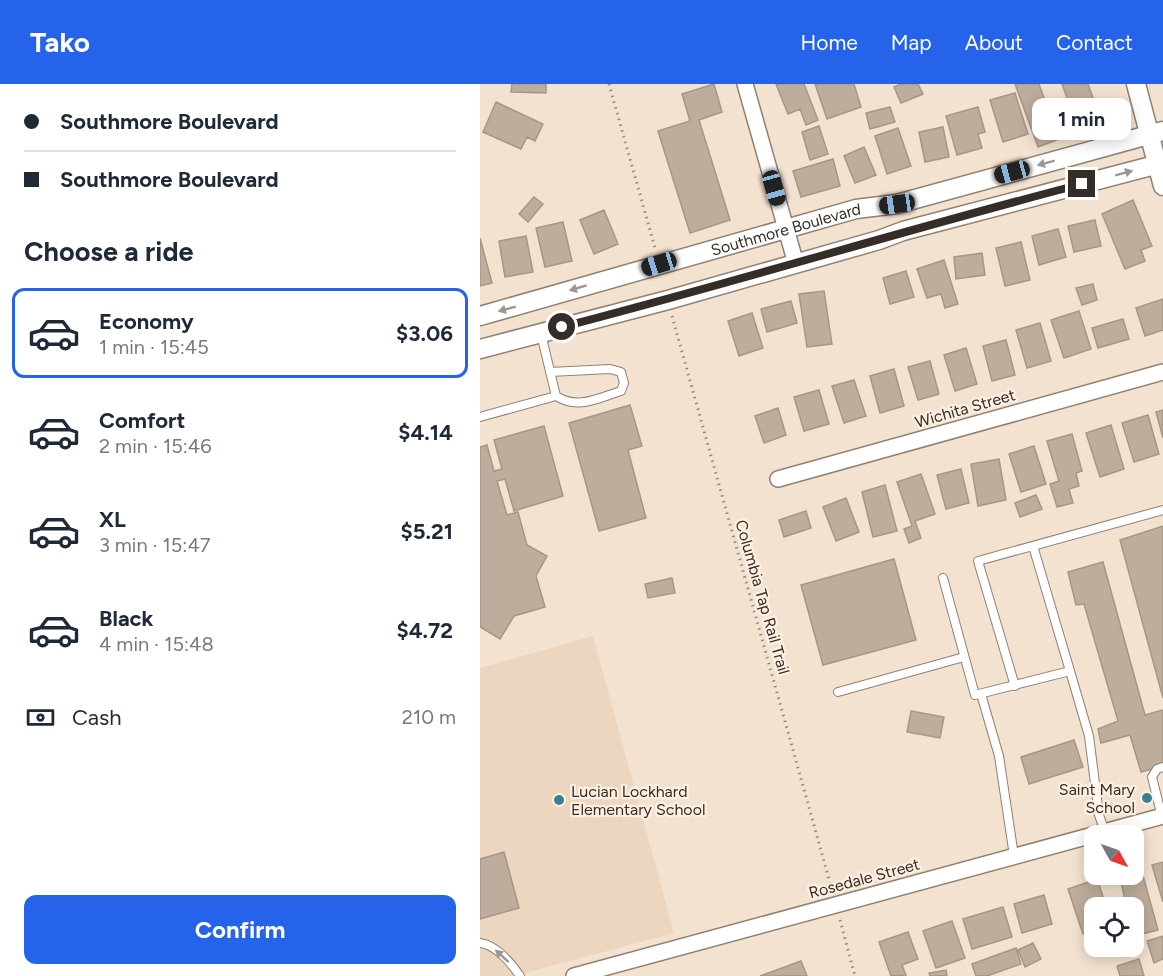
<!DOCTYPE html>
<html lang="en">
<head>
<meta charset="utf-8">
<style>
  :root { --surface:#fff; --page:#f2f2f3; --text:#1f2937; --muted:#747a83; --line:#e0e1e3; --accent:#2563eb }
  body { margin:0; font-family:Figtree,sans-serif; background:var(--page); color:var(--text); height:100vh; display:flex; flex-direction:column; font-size:22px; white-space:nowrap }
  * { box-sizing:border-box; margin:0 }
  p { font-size:20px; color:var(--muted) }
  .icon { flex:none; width:33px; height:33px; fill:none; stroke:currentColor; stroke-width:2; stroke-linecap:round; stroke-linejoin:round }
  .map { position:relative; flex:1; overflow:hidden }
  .side { display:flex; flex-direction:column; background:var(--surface); width:480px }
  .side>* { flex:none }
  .banner { display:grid; align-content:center; height:132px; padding:0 24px; background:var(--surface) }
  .needle { width:39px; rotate:130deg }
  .buttons { position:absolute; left:604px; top:741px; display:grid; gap:12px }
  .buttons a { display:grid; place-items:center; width:60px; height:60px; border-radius:12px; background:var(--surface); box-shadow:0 3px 15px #0003; font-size:30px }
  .end { position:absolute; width:27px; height:27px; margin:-14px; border:8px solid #352e28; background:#fff; box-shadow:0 0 0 3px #fff }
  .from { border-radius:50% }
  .bubble { position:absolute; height:42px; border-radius:12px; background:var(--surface); box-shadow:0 3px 15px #0003; font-size:20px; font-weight:700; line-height:42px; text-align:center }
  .car { position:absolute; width:18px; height:36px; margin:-18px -9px; border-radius:8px; box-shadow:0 0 4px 2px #0007; background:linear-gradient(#222 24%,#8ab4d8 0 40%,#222 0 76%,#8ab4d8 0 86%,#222 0) }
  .banner b { display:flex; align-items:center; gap:21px; height:57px; font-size:22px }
  .banner b+b { border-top:2px solid var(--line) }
  .banner i { width:15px; height:15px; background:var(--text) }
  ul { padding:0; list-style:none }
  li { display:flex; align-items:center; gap:18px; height:90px; margin:0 12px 9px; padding:0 12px; border:3px solid transparent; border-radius:12px }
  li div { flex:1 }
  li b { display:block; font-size:22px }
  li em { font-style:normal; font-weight:700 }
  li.active { border-color:var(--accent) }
  li>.icon { width:54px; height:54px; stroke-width:1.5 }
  h2 { padding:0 24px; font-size:27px; line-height:72px }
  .pay { display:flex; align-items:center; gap:15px; height:66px; padding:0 24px; font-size:22px }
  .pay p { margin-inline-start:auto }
  .primary-button { display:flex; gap:12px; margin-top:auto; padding:12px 24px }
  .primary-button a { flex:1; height:69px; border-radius:12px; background:var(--accent); color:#fff; font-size:24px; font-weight:700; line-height:69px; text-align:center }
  header { display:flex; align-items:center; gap:36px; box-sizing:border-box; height:84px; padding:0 30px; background:var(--accent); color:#fff }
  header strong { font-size:28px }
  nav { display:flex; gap:33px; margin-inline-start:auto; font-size:21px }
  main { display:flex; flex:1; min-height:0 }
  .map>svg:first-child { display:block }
</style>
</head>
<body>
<header>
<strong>Tako</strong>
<nav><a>Home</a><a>Map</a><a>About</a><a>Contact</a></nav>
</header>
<main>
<section class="side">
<div class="banner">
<b><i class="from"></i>Southmore Boulevard</b>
<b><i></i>Southmore Boulevard</b>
</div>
<h2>Choose a ride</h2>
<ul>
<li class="active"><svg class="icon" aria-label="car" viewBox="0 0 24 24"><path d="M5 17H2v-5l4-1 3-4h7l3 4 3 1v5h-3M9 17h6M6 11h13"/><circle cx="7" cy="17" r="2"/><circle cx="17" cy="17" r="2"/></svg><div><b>Economy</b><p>1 min · 15:45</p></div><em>$3.06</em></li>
<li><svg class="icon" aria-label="car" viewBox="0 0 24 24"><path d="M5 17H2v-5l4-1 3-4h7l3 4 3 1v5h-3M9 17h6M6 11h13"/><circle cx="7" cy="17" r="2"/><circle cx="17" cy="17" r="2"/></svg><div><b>Comfort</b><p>2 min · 15:46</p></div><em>$4.14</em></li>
<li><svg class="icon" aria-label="car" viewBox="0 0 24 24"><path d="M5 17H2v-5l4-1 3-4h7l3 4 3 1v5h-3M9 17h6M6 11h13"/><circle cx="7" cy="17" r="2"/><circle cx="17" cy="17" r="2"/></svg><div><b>XL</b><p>3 min · 15:47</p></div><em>$5.21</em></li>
<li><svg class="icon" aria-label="car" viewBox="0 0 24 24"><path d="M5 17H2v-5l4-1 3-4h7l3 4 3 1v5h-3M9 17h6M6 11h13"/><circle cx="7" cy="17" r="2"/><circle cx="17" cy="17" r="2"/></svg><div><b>Black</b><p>4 min · 15:48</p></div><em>$4.72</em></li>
</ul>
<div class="pay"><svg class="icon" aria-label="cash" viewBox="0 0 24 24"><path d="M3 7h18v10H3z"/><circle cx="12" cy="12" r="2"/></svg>Cash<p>210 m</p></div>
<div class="primary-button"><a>Confirm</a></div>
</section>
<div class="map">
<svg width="683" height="892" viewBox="0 0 683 892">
  <rect width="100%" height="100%" fill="#f4e2d1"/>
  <path fill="#edd6c0" d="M113,552L194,849L34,892H0V584Z"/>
  <path fill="#bead9c" stroke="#a79686" stroke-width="1.5" d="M32,0H66V9L31,8Z
    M234,0L242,28L219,36L250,136L210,149L178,47L210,37L202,10Z
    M296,0H324L338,36L326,41L320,25L308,30Z
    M335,0H374L381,23L347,35Z
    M421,0H438L443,10L421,19L414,3Z
    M535,0H559L579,55L558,63Z
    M582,0H608L618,28L595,36Z
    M535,9L548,50L523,58L510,16Z
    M16,18L63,40L55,57L47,53L41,65L3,48Z
    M410,23L415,38L390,45L386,29Z
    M498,23L505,48L498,50L502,64L477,71L466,32Z
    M339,42L348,70L330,76L322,48Z
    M463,43L469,73L445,78L439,48Z
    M418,44L431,82L407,90L395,52Z
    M384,63L396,91L375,99L364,72Z
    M353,75L360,102L321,113L313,87Z
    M54,113L63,120L48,138L39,130Z
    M653,116L672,162L661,166L665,177L645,185L622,130Z
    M124,126L138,160L114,170L100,136Z
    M615,136L621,162L594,168L588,142Z
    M83,138L92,177L65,183L56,144Z
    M578,145L586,173L559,181L552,152Z
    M46,152L53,188L25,193L19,157Z
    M0,154L12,199L0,202Z
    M541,158L550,196L525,202L516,164Z
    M502,169L505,191L476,195L474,173Z
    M464,176L478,220L465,224L461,210L447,214L437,185Z
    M426,187L434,213L410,220L403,194Z
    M613,200L617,216L602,221L596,204Z
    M344,207L352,260L327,263L319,210Z
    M683,215V246L665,252L656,224Z
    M311,217L317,239L287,248L281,225Z
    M599,227L611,265L584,274L571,236Z
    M272,229L283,264L259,272L248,237Z
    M643,235L649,255L618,264L612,244Z
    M560,239L571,277L547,284L536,246Z
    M526,256L535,291L512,297L503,262Z
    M486,264L497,300L475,307L464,271Z
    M450,277L459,310L438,316L428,283Z
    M414,285L424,322L400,329L390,292Z
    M374,296L386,332L364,339L352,302Z
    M339,306L349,340L324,347L314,313Z
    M150,321L162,362L148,366L166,434L119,447L89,339Z
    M298,324L306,351L284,359L275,332Z
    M683,326V354L676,328Z
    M668,331L679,370L654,378L642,339Z
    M631,341L644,385L620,393L606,349Z
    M64,342L83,412L34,427L25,395L17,397L27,431L38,428L47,461L67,472L56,492L65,523L34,532L20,555L0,543V363L7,361L14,387L22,385L14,356Z
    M592,350L602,387L596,389L599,402L589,405L593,419L577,423L570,400L579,397L567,357Z
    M554,362L566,400L541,408L529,370Z
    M519,375L526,416L498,422L491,380Z
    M481,385L489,419L466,425L457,391Z
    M441,390L455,430L435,437L441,454L429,459L424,445L432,442L417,398Z
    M405,401L417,447L393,453L382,408Z
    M556,411L562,425L540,433L535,419Z
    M366,414L379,448L356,457L343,423Z
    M326,427L331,444L304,453L299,436Z
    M683,442V614L640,456Z
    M414,475L436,556L343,581L321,501Z
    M623,478L665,631L683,626V682L661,688L650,651L621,659L618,645L638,637L604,520L596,521L588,488Z
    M192,494L195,509L168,514L165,500Z
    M431,627L464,633L460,654L427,648Z
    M594,656L603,683L549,700L541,673Z
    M24,768L39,824L0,835V775Z
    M683,778V818L672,781Z
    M662,788L678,846L655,852L654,824H647L640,794Z
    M617,795L627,824H615V846L603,850L588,805Z
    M564,811L572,840L542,849L534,820Z
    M523,823L532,853L492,865L483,835Z
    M472,837L485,874L456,884L443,847Z
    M428,848L438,875L422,881L426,891L411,892L399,858Z
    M683,852V875L674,879L667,857Z
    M553,859L561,875L545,883L538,866Z
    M536,864L541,880L507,892H496L492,880Z
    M659,875L664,892H640L637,882Z
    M321,877L327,892H280Z
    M466,886L467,892H450L449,889Z"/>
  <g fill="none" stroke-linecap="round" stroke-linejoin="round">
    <defs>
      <path id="service" d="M70,288L130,285L141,288L144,299L141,307C118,314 98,326 76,312
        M0,333L76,312L61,250
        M463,494L495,611L590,587L553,462
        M590,587L609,652L619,731L625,748
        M535,602L498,477L683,426
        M358,608L484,573
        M501,610L519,672L534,772
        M682,733L672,693L677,685L683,683
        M0,859C17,861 31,879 40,892"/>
      <path id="minor" d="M265,0L316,180
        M298,395L683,288
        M94,892L683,732"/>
      <g id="tertiary">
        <path d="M656,0L683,102"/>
        <path id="s1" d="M0,232L376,125L417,120L683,47"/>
        <path d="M0,265L188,216L399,156L423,147L683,79"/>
      </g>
    </defs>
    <use href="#service" stroke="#918171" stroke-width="10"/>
    <use href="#minor" stroke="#918171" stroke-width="18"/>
    <use href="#tertiary" stroke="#918171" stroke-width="21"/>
    <path stroke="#968a7e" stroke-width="3" stroke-dasharray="1.5 4.5" stroke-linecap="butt" d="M129,0L175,164
      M192,232L352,806
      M360,836L375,892"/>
    <use href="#service" stroke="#fff" stroke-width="8"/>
    <use href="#minor" stroke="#fff" stroke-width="15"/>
    <use href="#tertiary" stroke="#fff" stroke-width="18"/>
  </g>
  <defs><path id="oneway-solid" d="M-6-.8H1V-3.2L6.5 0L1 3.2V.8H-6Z" transform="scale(1.5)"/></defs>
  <g fill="#9a9694">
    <use href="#oneway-solid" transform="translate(566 79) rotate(165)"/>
    <use href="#oneway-solid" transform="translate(644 89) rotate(-15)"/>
    <use href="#oneway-solid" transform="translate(98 204) rotate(163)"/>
    <use href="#oneway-solid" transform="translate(27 225) rotate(165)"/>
    <use href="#oneway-solid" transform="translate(22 872) rotate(-138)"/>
  </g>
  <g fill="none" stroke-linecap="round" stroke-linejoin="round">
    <path stroke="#352e28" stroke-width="8" d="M82,243C256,198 428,145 602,100"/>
  </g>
  <g fill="#3b7f8e" stroke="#fff0e2" stroke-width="2">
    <circle cx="667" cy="714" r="6"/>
    <circle cx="79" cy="716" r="6"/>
  </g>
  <g text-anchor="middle" stroke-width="4.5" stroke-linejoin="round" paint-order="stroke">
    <g font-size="16" fill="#352e28" stroke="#fff0e2">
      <text dy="6" stroke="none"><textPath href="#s1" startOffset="318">Southmore Boulevard</textPath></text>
      <text transform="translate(485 324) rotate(-16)" y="6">Wichita Street</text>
      <text transform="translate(283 513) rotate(74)" y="6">Columbia Tap Rail Trail</text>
      <text transform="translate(384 794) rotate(-15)" y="6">Rosedale Street</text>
    </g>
    <g font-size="16" fill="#352e28" stroke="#fff0e2" text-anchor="end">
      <text x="655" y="711">Saint Mary<tspan x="655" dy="18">School</tspan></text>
      <text x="91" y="713" text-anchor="start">Lucian Lockhard<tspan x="91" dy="18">Elementary School</tspan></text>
    </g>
  </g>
</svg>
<div class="buttons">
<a><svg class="needle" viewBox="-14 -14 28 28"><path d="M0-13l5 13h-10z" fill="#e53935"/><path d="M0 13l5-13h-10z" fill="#747a83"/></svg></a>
<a><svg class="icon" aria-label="locate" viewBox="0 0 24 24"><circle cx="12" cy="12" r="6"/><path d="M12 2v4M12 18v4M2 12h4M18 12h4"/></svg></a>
</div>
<i class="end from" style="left:82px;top:243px"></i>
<i class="end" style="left:602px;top:100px"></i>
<div class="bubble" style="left:552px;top:14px;width:99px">1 min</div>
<i class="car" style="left:532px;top:88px;rotate:255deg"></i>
<i class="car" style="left:294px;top:104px;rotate:164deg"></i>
<i class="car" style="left:417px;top:120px;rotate:262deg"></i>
<i class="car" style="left:179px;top:180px;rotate:253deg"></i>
</div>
</main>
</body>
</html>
